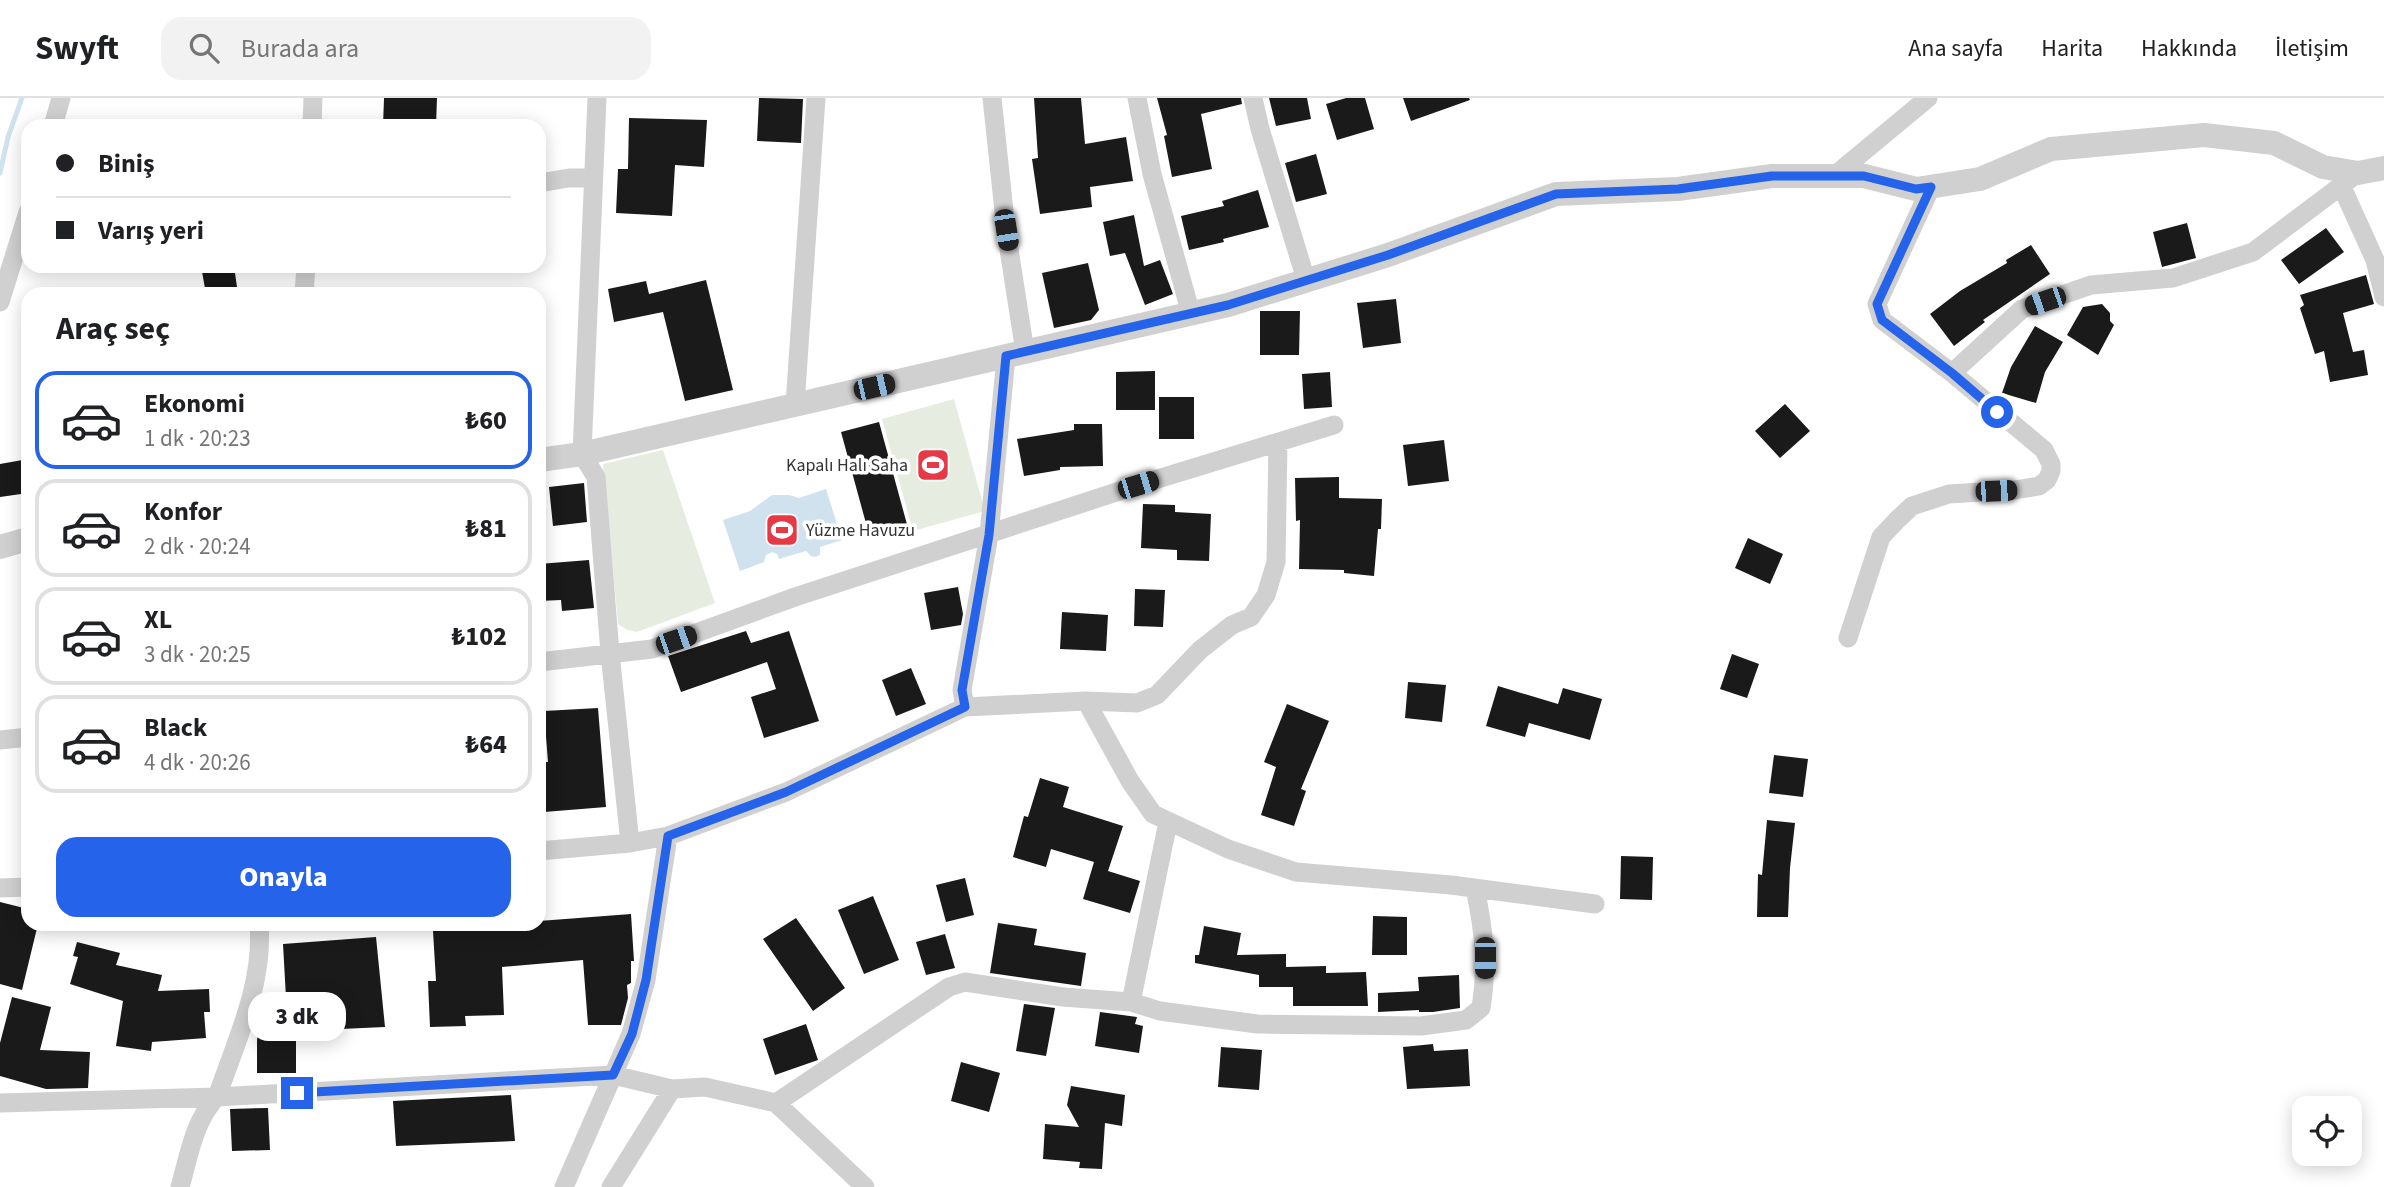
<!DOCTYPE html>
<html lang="tr">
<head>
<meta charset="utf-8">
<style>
  :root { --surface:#fff; --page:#f2f2f2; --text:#202124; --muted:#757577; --line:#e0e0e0; --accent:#2563eb }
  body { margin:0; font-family:"Source Sans 3",sans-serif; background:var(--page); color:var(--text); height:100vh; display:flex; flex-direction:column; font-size:26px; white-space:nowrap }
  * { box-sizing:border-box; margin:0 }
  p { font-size:23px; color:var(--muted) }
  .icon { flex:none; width:38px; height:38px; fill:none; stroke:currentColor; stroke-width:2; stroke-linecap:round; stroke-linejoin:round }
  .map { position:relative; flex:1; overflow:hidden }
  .side { position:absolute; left:21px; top:189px; width:525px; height:644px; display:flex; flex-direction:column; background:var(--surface); border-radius:21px; box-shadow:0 4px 18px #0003 }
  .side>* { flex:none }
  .top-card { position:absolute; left:21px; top:21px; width:525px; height:154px; border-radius:21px; box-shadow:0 4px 18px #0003; display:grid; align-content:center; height:154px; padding:0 35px; background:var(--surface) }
  .tools { position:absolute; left:2292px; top:998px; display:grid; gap:14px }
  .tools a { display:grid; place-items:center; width:70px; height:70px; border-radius:14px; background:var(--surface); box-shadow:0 4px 18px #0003; font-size:35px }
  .end { position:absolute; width:32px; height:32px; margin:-16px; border:9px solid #2563eb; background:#fff; box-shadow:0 0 0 4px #fff }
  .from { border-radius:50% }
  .bubble { position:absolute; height:49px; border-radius:21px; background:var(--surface); box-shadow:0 4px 18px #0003; font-size:23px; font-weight:800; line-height:49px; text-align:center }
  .car { position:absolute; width:21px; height:42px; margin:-21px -10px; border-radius:9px; box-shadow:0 0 5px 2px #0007; background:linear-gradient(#222 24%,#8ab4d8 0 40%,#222 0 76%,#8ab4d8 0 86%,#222 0) }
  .top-card b { display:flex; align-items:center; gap:24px; height:66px; font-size:26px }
  .top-card b+b { border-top:2px solid var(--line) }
  .top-card i { width:18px; height:18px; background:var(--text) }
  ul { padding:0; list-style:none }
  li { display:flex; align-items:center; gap:21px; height:98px; margin:0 14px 10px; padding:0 21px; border:4px solid var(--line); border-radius:21px }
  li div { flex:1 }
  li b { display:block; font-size:26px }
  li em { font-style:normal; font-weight:800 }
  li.on { border-color:var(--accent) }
  li>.icon { width:63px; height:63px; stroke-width:1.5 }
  h2 { padding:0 35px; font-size:32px; line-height:84px }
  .cta { display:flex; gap:14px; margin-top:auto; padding:14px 35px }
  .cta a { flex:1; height:80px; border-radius:21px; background:var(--accent); color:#fff; font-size:28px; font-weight:800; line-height:80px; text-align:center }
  header { display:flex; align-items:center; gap:42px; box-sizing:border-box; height:98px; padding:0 35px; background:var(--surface); border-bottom:2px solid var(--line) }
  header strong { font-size:33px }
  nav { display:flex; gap:38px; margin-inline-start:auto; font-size:24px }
  .search { width:490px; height:63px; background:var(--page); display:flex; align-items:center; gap:18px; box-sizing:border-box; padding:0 24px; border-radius:21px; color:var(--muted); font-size:26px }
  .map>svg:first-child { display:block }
</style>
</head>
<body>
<header>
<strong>Swyft</strong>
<div class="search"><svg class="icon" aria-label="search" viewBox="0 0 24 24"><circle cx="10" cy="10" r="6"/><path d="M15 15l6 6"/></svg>Burada ara</div>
<nav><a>Ana sayfa</a><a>Harita</a><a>Hakkında</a><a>İletişim</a></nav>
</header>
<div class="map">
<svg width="2384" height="1089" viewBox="0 0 2384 1089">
  <rect width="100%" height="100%" fill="#fff"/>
  <path fill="#e6ecdf" d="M954,301L985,413L913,433L882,321Z
    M663,352L715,505L637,534L627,532L618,526L603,366Z"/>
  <path fill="#cfe2ee" d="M826,391L842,442L820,449V457C812,461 811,458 806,453L779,461L777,456L772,454L766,457L764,464L740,473L723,422L750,413L772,397H789L799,400Z"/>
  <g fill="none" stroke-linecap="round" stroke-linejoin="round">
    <path stroke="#cfe2ee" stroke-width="5" d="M0,75L8,39L22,0"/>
  </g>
  <path fill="#1a1a1a" d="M384,0H437L436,28H383Z
    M759,0L803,1L801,45L757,43Z
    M1034,0H1081L1085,46L1126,39L1133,83L1090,89L1092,109L1040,116L1032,61L1038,60Z
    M1157,0H1241L1242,6L1201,16L1212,71L1172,79L1164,38L1167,37Z
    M1269,0H1307L1311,21L1276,28Z
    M1346,0H1365L1374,31L1337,42L1326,6Z
    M1403,0H1469L1470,2L1411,23Z
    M629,20L707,22L704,69L675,67L672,118L616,115L618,71H628Z
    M1316,56L1327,96L1296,104L1285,65Z
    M1258,92L1269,129L1223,141L1224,144L1189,152L1181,118L1224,108L1222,103Z
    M1134,117L1144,168L1160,162L1173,196L1145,207L1125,155L1110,158L1103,124Z
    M2187,125L2196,160L2162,169L2153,134Z
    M2326,130L2344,154L2299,186L2281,162Z
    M2031,147L2050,176L1983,222L1985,224L1954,248L1930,216L1960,193L2007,165L2006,162Z
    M1088,165L1099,212L1091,222L1054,230L1042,175Z
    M201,168H234L238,196H206Z
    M2366,177L2374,206L2343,215L2353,254L2364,252L2368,277L2330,284L2324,253L2315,256L2300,210L2304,207L2300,197Z
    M706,182L733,292L685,303L663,214L614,224L608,191L646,183L649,196Z
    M1396,201L1401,245L1363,250L1357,205Z
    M2102,206L2110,215V223L2114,227L2098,257L2067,237L2083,209Z
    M1260,213H1300L1299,257H1260Z
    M2035,228L2063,244L2045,274L2036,305L2002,295L2011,269Z
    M1155,273V312H1116V274Z
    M1330,274L1332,309L1304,311L1302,276Z
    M1159,299H1194V341H1159Z
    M1785,306L1810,333L1780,360L1755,333Z
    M879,324L908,430L870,440L841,334Z
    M1074,326H1102L1103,368L1060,369V372L1024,378L1017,341L1074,332Z
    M1444,342L1449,383L1408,388L1403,347Z
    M28,361V395L0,399V366Z
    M1339,379V400L1382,401L1381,431H1378L1374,478L1344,475V472L1299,471L1300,422L1296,423L1295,380Z
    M584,385L587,424L553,428L549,389Z
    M1143,406L1175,407V414L1211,416L1209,463L1177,462V452L1141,450Z
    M1748,440L1783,456L1770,486L1735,470Z
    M589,462L594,510L562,513L561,502L539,503V466Z
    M958,489L963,516L961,527L931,532L924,495Z
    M1135,491L1165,492L1163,529L1134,528Z
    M1062,514L1108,517L1106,553L1060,551Z
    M746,533L751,545L789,533L819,623L764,640L751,599L776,591L767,564L681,594L668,558Z
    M1732,556L1759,566L1747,600L1720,591Z
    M911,570L926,606L896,618L882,582Z
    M1408,584L1446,587L1442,624L1405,620Z
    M1498,588L1558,606L1563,590L1602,601L1590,642L1529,625L1525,639L1486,628Z
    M1287,606L1329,623L1301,691L1306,693L1294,728L1261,717L1276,669L1264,664Z
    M598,610L606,709L544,714L540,664H548L544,613Z
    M1774,657L1808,661L1803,699L1769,695Z
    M1040,680L1069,689L1063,709L1123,728L1108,773L1140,783L1130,815L1083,801L1094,764L1051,751L1046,769L1013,759L1024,718L1028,719Z
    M1767,722L1795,725L1790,770L1788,819H1757L1758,776L1762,777Z
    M1621,758L1653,759L1652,802L1620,801Z
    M965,780L974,817L946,824L936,787Z
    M873,798L899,862L864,876L838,812Z
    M0,804L28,811V826H38L22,892L0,886Z
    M631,816L634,863H631V885L627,887L628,900L621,927H588L583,862L502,869L504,917L465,918L466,928L430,929L428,883H436L433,833L474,831L473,826H539V823Z
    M1373,818L1407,819V857H1372Z
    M796,820L845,890L813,913L763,841Z
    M998,825L1037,831L1034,847L1086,855L1081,888L990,875Z
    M1204,828L1241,835L1237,857L1286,856V869L1326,868V875L1366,874L1368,908H1293V889H1259V877L1195,865V857H1199Z
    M945,836L955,870L926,877L916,844Z
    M376,839L385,929L296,933V975H257V942L266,896L286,900L283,846Z
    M77,844L120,855L116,867L162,877L158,893L209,891L210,914H204L206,940L152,944L151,953L116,948L123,903L70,886L78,859L73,858Z
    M1459,877L1460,910L1433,914H1419V912L1378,914V895L1419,893L1418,879Z
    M12,899L51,909L40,952L90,954L88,990L46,991L0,978V945Z
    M1024,906L1055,910L1046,958L1016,953Z
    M1100,914L1137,919L1135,926L1143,928L1139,955L1095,948Z
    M806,926L818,962L775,977L763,941Z
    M1433,946L1434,953L1468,951L1470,988L1407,991L1403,949Z
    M1221,949L1262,952L1259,992L1218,989Z
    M961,964L1000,975L989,1014L951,1003Z
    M1071,988L1125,997L1122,1028L1105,1025L1102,1071L1079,1070L1080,1064L1043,1061L1045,1026L1079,1029L1067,1007Z
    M511,997L515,1043L396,1048L393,1003Z
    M268,1010L270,1052L232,1053L230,1011Z"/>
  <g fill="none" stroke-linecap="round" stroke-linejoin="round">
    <path stroke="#d0d0d0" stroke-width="19" d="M597,0L582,356L596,379L610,555L630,745
      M992,0L1006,132L1025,254
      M1137,0L1152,76L1191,216
      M1253,0L1260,31L1306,182
      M53,28L61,0
      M312,28L313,0
      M1834,78L1928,0
      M539,85L569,80H593
      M2341,87L2375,162L2384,199
      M304,196L306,168
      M0,204L28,114
      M1952,275L2022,211L2091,187L2173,180L2253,154L2358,75
      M795,307L816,0
      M1848,540L1881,439L1897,422L1912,408L1949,396L2015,392L2039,388L2047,382L2051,373V366L2044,352L1952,275L1882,222L1877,206L1931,89
      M539,564L652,551L795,499L1138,387L1334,327
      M1086,603L1130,683L1153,716L1228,751L1296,774L1451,787L1595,806
      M965,609L962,592L989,437L1006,259
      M0,642L28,639
      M539,753L630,745L668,738L786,694L965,609L1086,603L1137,605L1157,597L1200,552L1232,527L1251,519L1266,497L1276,464L1278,344
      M0,790L28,789
      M1131,904L1168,724
      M0,1005L217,999L613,977L672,991L705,989L776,1005L865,1089
      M776,1005L949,889L965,884L1063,899L1131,904L1160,913L1257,926L1421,928L1466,922L1481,910C1488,867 1484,833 1475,790
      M180,1089C189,1058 194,1022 217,999C236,943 264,886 259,826
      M564,1089L631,936L646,882L668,738
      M611,1089L672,991"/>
    <path stroke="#d0d0d0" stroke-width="24" d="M539,362L582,356L1228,207L1388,157L1556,96L1678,91L1772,78H1864L1916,91L1980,81L2051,51L2204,37L2274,45L2323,69L2358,75L2384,70
      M0,449L28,441"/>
  </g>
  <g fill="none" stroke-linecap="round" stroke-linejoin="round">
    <path stroke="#2563eb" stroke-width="9" d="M297,995L613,977L632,936L646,882L668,738L786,694L965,609L962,592L989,437L1006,258L1228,207L1388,157L1556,96L1678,91L1772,78H1864L1916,91L1931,89L1877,206L1882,222L1952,275L1997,314"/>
  </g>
  <defs>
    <symbol id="stadium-square" viewBox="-11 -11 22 22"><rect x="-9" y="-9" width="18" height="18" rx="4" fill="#e63946" stroke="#fff"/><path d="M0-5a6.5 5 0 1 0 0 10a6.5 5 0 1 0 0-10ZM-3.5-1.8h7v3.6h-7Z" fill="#fff"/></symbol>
  </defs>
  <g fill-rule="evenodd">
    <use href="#stadium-square" x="914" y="348" width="38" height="38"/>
    <use href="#stadium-square" x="763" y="413" width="38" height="38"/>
  </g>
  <g text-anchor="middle" stroke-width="7" stroke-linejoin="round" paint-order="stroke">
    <g font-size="18" fill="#333" stroke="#fff" text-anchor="end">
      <text x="908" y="373">Kapalı Halı Saha</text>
      <text x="806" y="438" text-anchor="start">Yüzme Havuzu</text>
    </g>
  </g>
</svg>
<div class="tools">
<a><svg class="icon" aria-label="locate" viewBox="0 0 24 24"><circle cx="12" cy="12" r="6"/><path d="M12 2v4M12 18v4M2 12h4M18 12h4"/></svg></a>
</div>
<i class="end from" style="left:1997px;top:314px"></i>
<i class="end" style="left:297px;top:995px"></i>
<div class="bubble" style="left:248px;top:894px;width:98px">3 dk</div>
<i class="car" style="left:1006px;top:132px;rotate:171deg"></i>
<i class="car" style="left:2045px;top:203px;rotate:251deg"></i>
<i class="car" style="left:874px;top:289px;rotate:77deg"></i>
<i class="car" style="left:1138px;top:387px;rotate:73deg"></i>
<i class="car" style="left:1996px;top:393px;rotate:88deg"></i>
<i class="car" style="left:676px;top:542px;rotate:71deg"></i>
<i class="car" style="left:1485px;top:860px;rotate:180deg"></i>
<div class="top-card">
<b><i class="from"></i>Biniş</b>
<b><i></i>Varış yeri</b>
</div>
<section class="side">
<h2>Araç seç</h2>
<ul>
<li class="on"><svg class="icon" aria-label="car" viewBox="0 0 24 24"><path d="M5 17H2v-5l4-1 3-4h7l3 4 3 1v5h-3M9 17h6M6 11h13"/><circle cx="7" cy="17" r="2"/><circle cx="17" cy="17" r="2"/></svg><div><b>Ekonomi</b><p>1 dk · 20:23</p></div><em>₺60</em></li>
<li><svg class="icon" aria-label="car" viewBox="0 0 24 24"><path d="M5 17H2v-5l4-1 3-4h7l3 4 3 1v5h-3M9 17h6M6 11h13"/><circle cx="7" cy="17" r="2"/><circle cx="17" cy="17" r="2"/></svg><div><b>Konfor</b><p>2 dk · 20:24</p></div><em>₺81</em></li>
<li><svg class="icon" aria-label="car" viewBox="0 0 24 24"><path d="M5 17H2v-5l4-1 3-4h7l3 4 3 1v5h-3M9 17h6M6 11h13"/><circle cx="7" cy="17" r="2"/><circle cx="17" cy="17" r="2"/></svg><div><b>XL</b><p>3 dk · 20:25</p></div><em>₺102</em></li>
<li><svg class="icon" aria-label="car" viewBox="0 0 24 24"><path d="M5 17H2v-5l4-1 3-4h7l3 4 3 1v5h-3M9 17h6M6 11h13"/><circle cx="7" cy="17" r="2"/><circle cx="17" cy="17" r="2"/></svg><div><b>Black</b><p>4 dk · 20:26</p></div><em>₺64</em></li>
</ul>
<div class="cta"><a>Onayla</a></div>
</section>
</div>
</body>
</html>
